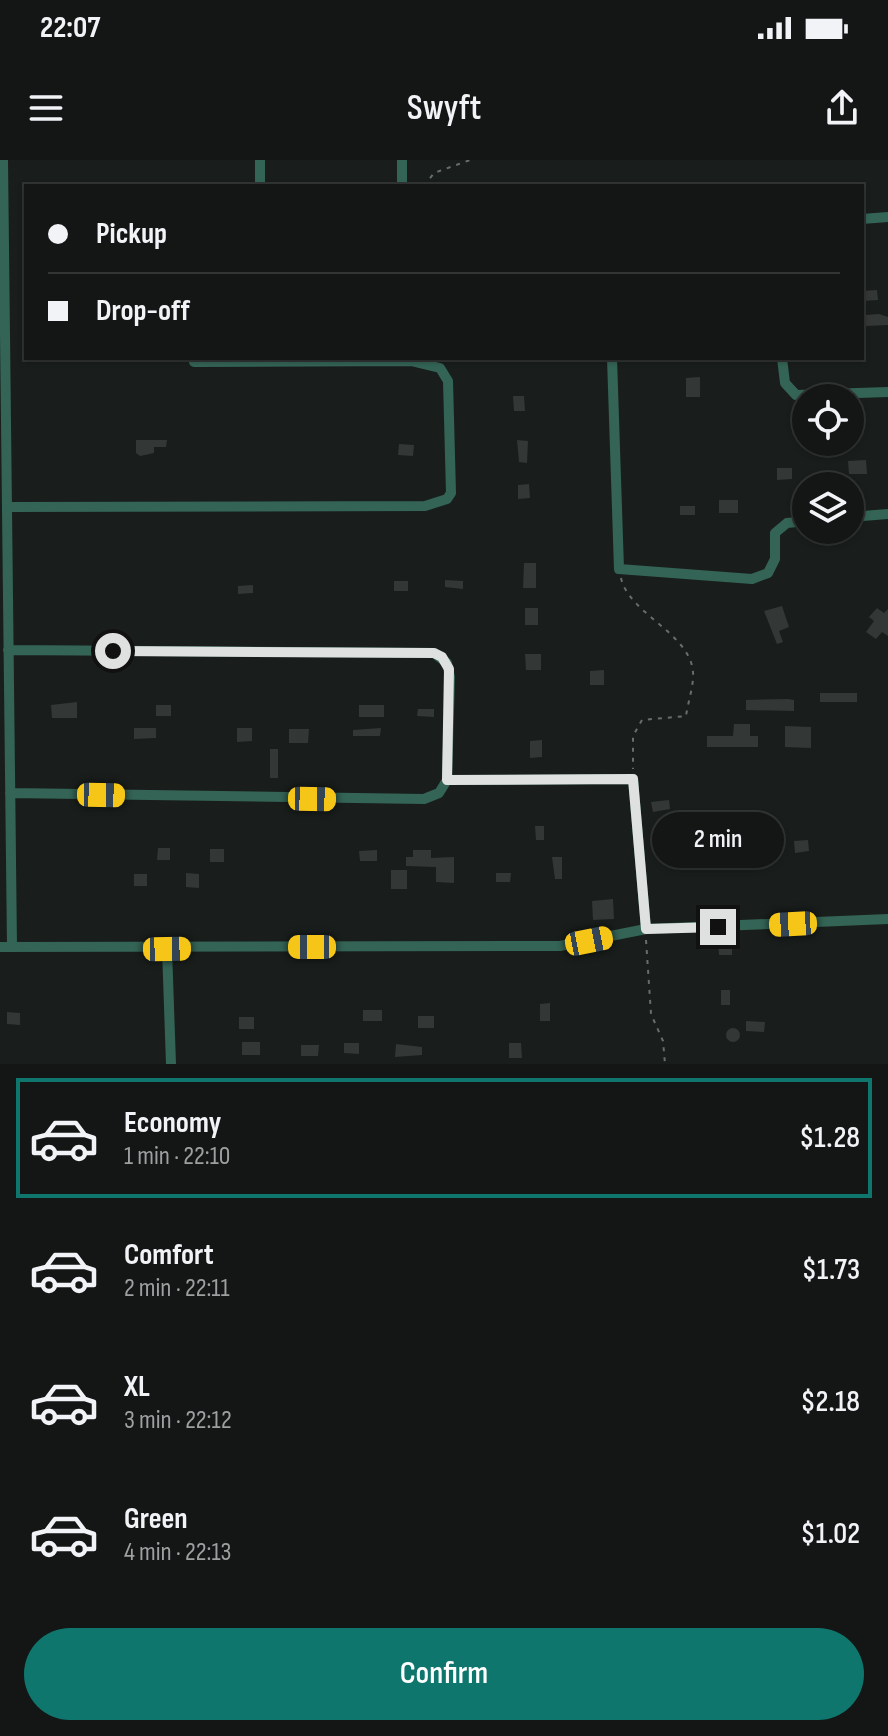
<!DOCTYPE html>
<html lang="en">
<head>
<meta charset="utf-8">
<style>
  :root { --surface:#131615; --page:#1c1f1e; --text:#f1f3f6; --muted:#9d9fa0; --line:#323534; --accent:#0f766e }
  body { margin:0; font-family:"Sofia Sans Condensed",sans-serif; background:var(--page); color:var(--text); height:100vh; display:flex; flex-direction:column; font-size:30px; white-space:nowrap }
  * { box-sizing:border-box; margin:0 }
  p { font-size:26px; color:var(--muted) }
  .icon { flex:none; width:44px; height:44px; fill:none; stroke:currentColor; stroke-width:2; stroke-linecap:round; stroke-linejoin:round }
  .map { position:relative; height:904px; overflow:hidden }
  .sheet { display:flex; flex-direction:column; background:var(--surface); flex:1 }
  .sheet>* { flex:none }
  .top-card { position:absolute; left:24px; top:24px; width:840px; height:176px; border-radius:0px; box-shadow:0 2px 6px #0004,0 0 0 2px var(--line); display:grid; align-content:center; height:176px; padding:0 24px; background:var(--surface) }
  .tools { position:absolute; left:792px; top:224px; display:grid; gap:16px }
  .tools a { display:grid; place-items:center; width:72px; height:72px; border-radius:50%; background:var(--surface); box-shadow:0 2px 6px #0004,0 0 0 2px var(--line); font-size:40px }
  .end { position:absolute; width:36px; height:36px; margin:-18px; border:10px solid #dee1e0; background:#111; box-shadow:0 0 0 4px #111 }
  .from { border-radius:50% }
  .bubble { position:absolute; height:56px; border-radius:28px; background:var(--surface); box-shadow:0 2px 6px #0004,0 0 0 2px var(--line); font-size:26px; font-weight:600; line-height:56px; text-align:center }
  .car { position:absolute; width:24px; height:48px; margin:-24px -12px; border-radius:10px; box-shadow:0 0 6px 2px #0007; background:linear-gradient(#f5c518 24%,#345 0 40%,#f5c518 0 76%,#345 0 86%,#f5c518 0) }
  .top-card b { display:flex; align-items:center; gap:28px; height:76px; font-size:30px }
  .top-card b+b { border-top:2px solid var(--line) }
  .top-card i { width:20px; height:20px; background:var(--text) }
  ul { padding:14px 0 0; list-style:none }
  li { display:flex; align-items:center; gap:24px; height:120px; margin:0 16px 12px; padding:0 8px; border:4px solid transparent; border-radius:0px }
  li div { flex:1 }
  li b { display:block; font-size:30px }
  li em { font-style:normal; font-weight:600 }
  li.active { border-color:var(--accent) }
  li>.icon { width:72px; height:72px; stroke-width:1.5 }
  .primary-button { display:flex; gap:16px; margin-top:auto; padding:16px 24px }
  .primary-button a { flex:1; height:92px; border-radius:48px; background:var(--accent); color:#fff; font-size:32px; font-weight:600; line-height:92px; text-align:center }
  .status { display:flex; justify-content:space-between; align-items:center; height:56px; padding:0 40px; background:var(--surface); direction:ltr }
  .status svg { height:22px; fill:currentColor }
  header { display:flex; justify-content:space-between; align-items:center; height:104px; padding:0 24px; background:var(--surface); font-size:36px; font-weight:600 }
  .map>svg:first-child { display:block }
</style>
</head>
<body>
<div class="status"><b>22:07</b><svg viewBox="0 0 49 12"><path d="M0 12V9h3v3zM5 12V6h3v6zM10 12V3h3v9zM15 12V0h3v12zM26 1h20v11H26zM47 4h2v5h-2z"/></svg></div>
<header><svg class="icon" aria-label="menu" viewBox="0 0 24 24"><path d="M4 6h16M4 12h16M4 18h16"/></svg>Swyft<svg class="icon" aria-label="share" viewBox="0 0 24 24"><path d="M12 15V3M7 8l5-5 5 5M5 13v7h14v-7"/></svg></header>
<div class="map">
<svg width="888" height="904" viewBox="0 0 888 904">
  <rect width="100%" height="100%" fill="#191e1c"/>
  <path fill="#333735" d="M877,130L878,140L862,141V131Z
    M879,154L888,157V165L866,166L865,155Z
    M700,217V237H686V218Z
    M513,236H524L525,251H514Z
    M136,280H167L166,287H154V293L140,296L136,293Z
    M517,280L528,281L527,303L519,302Z
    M399,284L414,285L413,296L398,295Z
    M866,300L867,314H849L848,301Z
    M777,308H792V319L777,320Z
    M529,324L530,338L518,339V325Z
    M719,340H738V353H719Z
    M680,346H695V355H680Z
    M524,403H536V428H523Z
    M445,420L463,421V429L445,427Z
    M394,421H408V431H394Z
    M253,425V433L238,434V426Z
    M782,446L789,467L779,471L783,482L777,484L764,451Z
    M525,448H538V465H525Z
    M877,448L884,453L888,449V476L882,472L876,479L866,472L874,461L869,457Z
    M525,494H541V510H526Z
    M604,510V525H590V511Z
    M820,533H857V542H820Z
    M788,539L794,540V551L746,550V540Z
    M77,542V558H52L51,545Z
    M156,545H171V556H156Z
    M359,545H384V557H359Z
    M418,549H434V557L417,556Z
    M734,564H750V576H758V587H707V576H733Z
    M785,566L811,567V588L785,587Z
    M134,568H156V578L134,579Z
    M237,568H252V581L237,582Z
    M381,568L380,576H353V570Z
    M289,569H309L308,583H289Z
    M542,580V597L530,598V581Z
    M270,589H278V618H270Z
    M669,640L670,649L653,652L651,642Z
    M535,666H544V680H536Z
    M808,680L809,691L795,693L794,681Z
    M738,684H755V697H738Z
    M725,686L726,701L715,702L714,687Z
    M158,688H170V700H157Z
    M210,689H224V702H210Z
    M377,690V701H360L359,691Z
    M413,690H431V698L454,697V723L436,722V707L406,706V697H413Z
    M552,697H562V719H555Z
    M391,710H407V729H391Z
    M186,713L199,714V728L186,727Z
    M496,713H511L510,722H496Z
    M134,714H147V726H134Z
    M613,739L614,759L593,760L592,741Z
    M718,780H732V795H719Z
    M721,830H730V845H721Z
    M550,843V861H540V844Z
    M363,850H382V861H363Z
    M7,852L20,853V865L7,864Z
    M418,856H434V868H418Z
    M239,857H254V869H239Z
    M746,861L765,862L764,872L746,871Z
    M726 875a7 7 0 1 1 14 0a7 7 0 1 1-14 0Z
    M242,882H260V895H242Z
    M344,883H359V894L344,893Z
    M509,883H521L522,898H509Z
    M396,884L422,887V895L395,897Z
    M301,885H319L318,896H301Z"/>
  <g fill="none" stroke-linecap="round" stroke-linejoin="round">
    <path stroke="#696e6c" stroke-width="2" stroke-dasharray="4 6" stroke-linecap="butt" d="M424,26L434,13L470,0
      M621,418C629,454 690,473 693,512C694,525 688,542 686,556L642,560L633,576V609
      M646,780L651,854L663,881L665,904"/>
    <path stroke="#346455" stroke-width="10" d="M3,0L12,787
      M260,26V0
      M402,26V0
      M862,59L888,57
      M612,198L619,409L752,419L768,413L775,399V373L787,363L806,361
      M782,198L785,223L796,235L888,232
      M7,347L425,346L447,339L451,333L448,221L440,208L411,201L194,202
      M850,357L888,354
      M8,490L434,493L447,503L450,517L447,620L439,633L424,639L10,633
      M447,620L633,619L646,769
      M0,787L560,786L646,769L888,759
      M167,789L171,904"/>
  </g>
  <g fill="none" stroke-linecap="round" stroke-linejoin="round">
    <path stroke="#dee1e0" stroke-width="10" d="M113,491L434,493L442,497L449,509L447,620L633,619L646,769L718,767"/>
  </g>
</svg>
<div class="tools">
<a><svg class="icon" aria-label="locate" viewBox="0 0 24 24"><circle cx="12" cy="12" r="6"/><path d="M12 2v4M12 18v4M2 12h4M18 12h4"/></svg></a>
<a><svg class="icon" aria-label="layers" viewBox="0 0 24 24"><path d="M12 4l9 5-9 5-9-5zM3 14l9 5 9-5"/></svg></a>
</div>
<i class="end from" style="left:113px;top:491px"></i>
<i class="end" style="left:718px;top:767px"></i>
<div class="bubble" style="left:652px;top:652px;width:132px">2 min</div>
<i class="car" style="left:101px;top:635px;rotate:91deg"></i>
<i class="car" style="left:312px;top:639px;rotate:91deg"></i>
<i class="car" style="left:793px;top:764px;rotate:267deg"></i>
<i class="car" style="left:589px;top:781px;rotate:79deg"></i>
<i class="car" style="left:312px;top:787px;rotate:270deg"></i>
<i class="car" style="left:167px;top:789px;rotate:89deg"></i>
<div class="top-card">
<b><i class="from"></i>Pickup</b>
<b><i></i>Drop-off</b>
</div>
</div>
<section class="sheet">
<ul>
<li class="active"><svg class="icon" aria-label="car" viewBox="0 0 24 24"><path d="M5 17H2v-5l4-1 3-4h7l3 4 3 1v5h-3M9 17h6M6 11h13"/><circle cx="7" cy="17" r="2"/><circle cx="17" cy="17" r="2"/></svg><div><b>Economy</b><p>1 min · 22:10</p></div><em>$1.28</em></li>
<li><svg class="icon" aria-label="car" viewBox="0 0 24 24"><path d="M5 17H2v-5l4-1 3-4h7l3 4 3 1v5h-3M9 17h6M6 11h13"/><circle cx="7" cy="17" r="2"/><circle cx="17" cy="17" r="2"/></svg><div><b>Comfort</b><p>2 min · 22:11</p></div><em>$1.73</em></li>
<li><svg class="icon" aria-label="car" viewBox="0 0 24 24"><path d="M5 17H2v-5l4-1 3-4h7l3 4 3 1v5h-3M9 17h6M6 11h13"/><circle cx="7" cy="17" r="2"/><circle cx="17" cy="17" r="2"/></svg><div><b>XL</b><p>3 min · 22:12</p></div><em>$2.18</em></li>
<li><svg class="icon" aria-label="car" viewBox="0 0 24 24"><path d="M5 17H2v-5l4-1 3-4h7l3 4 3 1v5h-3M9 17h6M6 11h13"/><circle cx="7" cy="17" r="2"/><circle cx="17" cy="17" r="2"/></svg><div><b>Green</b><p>4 min · 22:13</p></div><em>$1.02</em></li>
</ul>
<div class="primary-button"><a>Confirm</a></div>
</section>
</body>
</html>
